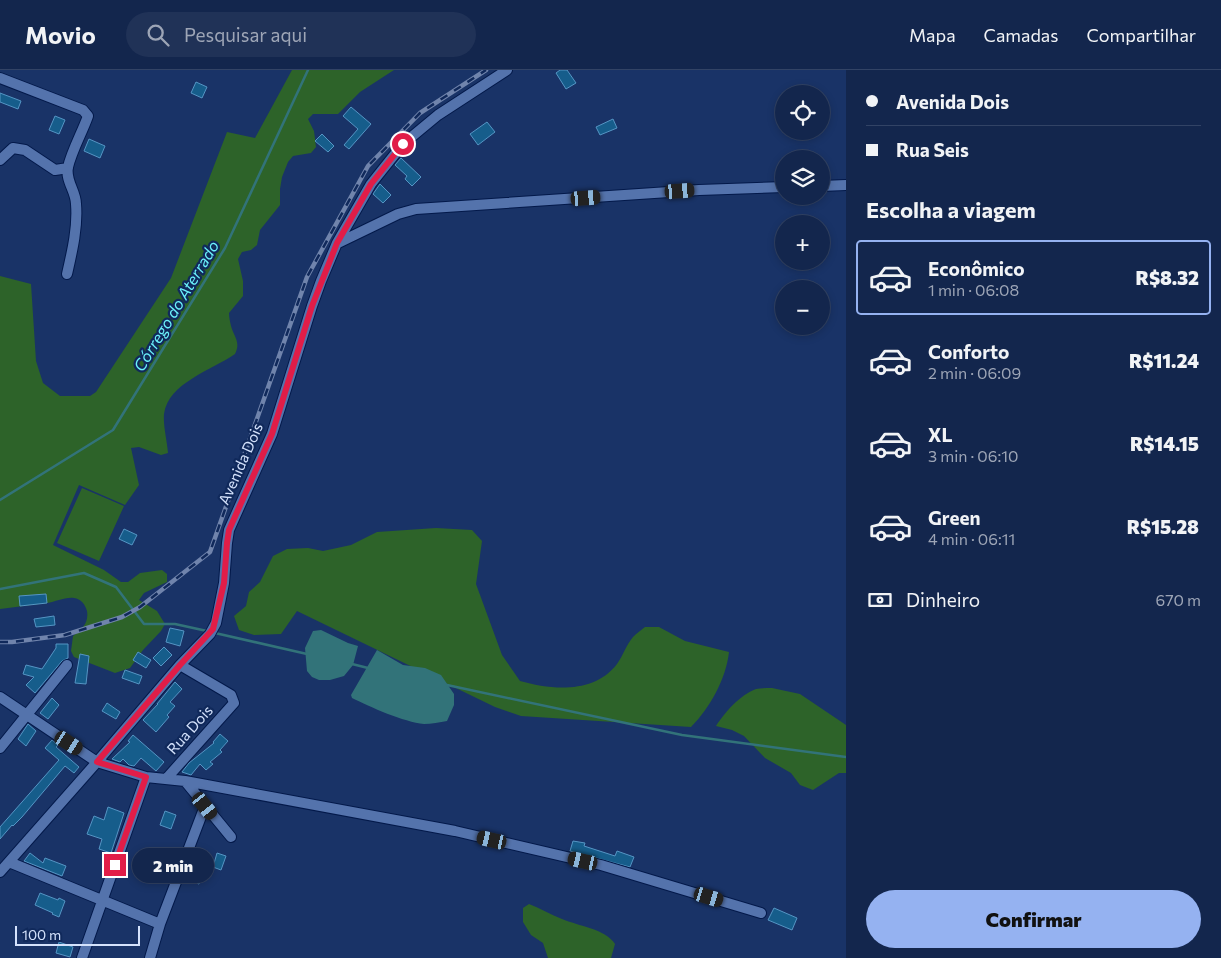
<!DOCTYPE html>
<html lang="pt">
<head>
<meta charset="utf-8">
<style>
  :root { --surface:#13264d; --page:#203257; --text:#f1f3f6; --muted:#9da5b6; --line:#324365; --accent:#95b2f1 }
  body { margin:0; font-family:Commissioner,sans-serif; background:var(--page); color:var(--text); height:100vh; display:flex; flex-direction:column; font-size:19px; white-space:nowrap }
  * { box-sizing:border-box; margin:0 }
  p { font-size:16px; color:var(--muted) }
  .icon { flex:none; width:28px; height:28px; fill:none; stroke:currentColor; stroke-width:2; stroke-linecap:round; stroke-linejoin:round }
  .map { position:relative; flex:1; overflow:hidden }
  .details { display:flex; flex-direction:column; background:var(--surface); width:375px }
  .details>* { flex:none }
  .banner { display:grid; align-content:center; height:110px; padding:0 20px; background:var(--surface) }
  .tools { position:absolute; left:775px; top:15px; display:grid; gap:10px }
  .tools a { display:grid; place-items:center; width:55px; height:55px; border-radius:50%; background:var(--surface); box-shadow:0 2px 8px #0003,0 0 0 1px var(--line); font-size:25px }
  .scale { position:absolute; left:15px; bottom:12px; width:125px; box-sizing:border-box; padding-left:5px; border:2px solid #d4e2fc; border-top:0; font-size:14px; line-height:18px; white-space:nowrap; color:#d4e2fc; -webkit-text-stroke:4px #10295b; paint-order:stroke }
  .end { position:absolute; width:22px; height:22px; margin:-11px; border:6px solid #e11d48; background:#fff; box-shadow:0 0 0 2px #fff }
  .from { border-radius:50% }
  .bubble { position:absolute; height:35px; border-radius:18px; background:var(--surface); box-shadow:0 2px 8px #0003,0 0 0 1px var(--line); font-size:16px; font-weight:800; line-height:35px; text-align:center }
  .car { position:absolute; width:15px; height:30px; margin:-15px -8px; border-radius:6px; box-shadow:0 0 4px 1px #0007; background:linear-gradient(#222 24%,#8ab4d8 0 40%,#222 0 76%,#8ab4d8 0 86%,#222 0) }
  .banner b { display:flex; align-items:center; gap:18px; height:48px; font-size:19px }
  .banner b+b { border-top:1px solid var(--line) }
  .banner i { width:12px; height:12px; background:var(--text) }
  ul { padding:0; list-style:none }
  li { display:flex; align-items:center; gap:15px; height:75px; margin:0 10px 8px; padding:0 10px; border:2px solid transparent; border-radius:5px }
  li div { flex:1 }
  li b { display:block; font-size:19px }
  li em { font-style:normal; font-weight:800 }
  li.selected { border-color:var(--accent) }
  li>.icon { width:45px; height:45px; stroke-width:1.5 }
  h2 { padding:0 20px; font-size:22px; line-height:60px }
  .pay { display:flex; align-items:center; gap:12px; height:55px; padding:0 20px; font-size:19px }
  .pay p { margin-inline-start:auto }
  .action { display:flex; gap:10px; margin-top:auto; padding:10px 20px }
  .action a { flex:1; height:58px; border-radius:30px; background:var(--accent); color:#111; font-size:20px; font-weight:800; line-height:58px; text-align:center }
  header { display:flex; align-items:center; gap:30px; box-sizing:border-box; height:70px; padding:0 25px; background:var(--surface); border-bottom:1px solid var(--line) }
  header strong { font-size:24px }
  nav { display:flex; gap:28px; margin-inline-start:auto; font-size:18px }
  .search { width:350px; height:45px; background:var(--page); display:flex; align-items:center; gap:12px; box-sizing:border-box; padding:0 18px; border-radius:28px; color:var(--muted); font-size:19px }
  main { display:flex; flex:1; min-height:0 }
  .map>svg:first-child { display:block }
</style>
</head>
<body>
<header>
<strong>Movio</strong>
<div class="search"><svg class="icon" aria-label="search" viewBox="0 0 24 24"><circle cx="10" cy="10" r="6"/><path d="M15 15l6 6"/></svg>Pesquisar aqui</div>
<nav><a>Mapa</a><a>Camadas</a><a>Compartilhar</a></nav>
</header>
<main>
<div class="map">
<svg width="846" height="888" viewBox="0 0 846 888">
  <rect width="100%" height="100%" fill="#193367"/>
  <path fill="#2d6329" d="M292,0H394L360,22L338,44H313L308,49L314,61L316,77L311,83L293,86L288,92L282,107L280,119V135L260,160L257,175L251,180L242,182L238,189L243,211V226L229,243C229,247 230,252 231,256C234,267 241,272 235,284C212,300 168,313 164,344C163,356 167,370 168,383L161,385L139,377L131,378L139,415L125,435L79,415L53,475L104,500L121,512H128L140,503L162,500L167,504V512L144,523L139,530L157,541L165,554L161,561L143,580L130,598L115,603L74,587L71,581L73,566C82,559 89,553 87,541C85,534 81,529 74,528C64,527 56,532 47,533C31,535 16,537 0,539V206L31,214L36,291L43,313L60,326H90L96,322L171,208L227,62L255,68Z
    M82,418L124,436L99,491L57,473Z
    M436,458L472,460L482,471L476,514L502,585L520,611C552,620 594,624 617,594C623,586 626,575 633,567C636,564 641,560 645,557H659L685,571L729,582C726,609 710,638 691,657L521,646L495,637L297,541L281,564L254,565L239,560L234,546L246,536L249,522L260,512L273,486L287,479L308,478L323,481L351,475L377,462Z
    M772,618L800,624L846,655V703H839L813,720L800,715L791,703L765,688L744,666L732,660L716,656C725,642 740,625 756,619C761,618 767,618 772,618Z
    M529,834C540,838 551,845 562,849C578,856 606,859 615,874L611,888H548L543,873L531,865L523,852V838Z"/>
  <path fill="#327379" d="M321,560L348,573L358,576L353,595L344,606L330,610H319L312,607L307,601L305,578L313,561Z
    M377,580L403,595L425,598L441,605L454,624V635L447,651C440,652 431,654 424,654C404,652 370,637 352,628L351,625Z"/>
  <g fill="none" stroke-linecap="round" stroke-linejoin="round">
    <path stroke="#327379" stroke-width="2.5" d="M0,430L113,360L225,178L308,0
      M0,519L84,503L116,517L144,554H175L207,561
      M215,563L307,584
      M352,594L368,598
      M447,615L682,665L846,687"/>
  </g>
  <path fill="#165d8b" stroke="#5595c4" d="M560,0H567L576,13L566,19L556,3Z
    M196,12L207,17L202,28L191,23Z
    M0,23L21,31L18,39L0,32Z
    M351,37L371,54L349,79L344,75L358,59L343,46Z
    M55,46L65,50L59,64L49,60Z
    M613,49L617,58L600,65L596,57Z
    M487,52L495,62L478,75L470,64Z
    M322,64L334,76L328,82L315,71Z
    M89,69L105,76L100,88L84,81Z
    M401,88L421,107L412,116L405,109L407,106L395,95Z
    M380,114L391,125L383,133L373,124Z
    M124,459L137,465L132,475L119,469Z
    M46,524L47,533L20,536L19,526Z
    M54,546L55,555L36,557L34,549Z
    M170,558L184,561L180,576L166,572Z
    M56,574H68V588L62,591L35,623L26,615L34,607L23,604L26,595L42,599L56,578Z
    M164,577L172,585L161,596L153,588Z
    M138,582L151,590L146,598L133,590Z
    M80,584L89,586L86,614L75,613Z
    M125,600L142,606L139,614L122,608Z
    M175,612L182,619L170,632L175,636L167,645L169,647L156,662L143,650L158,634H157Z
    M52,628L59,635L48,649L40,643Z
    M107,633L120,642L116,649L102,641Z
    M28,654L36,661L26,676L18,669Z
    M220,664L228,671L220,680L222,682L210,692L213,694L206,700L200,694L191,705L182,702L189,693L214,673L213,672Z
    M133,665L164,692L156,701L141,688L134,696L129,695L123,689L120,692L112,689L130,672L128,671Z
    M52,670L58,675L56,677L79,697L74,703L65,696L22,747L13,756L12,755L0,769V757L59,690L45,678Z
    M108,737L124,743L111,783L99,779L102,769L87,764L94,746L104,750Z
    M165,741L176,745L171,759L160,755Z
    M573,771L585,773L584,776L615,786L617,781L634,787L630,797L570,781Z
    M30,783L43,793L45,788L66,796L62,806L24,791Z
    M217,783L226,786L221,800L213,797Z
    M188,801L202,806L199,814L185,809Z
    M40,823L58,830L59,828L65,831L59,847L52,844L53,843L35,835Z
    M774,838L797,848L792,860L768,850Z
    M59,872L73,877L70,887L56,883Z"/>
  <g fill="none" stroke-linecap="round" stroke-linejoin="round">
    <defs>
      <path id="minor" d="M0,8L83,40L88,46C82,63 72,80 68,97C65,111 76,121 76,134C78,157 72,182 67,204
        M0,90L13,78L25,80L55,100L68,98
        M821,116L846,115
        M338,173L398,144L416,139L699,120L784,117
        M0,627L97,692L146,707L185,711L231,767
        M0,678L67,595
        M166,709L234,633L231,625L180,595
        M185,711L455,761L601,795L761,843
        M9,792L160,854
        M0,802L97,692L180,595L210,564L216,553L224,513L227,473L229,460L272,364L312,236L321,211L337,173L371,114L403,74L438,45L507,0
        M82,888L146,707
        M150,888L160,854L205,736"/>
    </defs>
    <use href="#minor" stroke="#03194a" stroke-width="12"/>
    <use href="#minor" stroke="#5473ac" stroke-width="10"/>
    <defs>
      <path id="rail" d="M0,572H12L65,565L122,547L140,537L210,482L307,207L368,96L420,43L486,0"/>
    </defs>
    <use href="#rail" stroke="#7084ac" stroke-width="4.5"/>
    <use href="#rail" stroke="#10295b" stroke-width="2.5" stroke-dasharray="8" stroke-linecap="butt"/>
  </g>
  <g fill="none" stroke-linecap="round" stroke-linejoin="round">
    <path stroke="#e11d48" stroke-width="6" d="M115,795L146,707L97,692L180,595L213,559L224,513L227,473L229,460L272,364L312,236L337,173L371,114L403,74"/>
  </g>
  <g text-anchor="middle" stroke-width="4.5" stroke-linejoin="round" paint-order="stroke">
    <g font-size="15" fill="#d4e2fc" stroke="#10295b">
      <text transform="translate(241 394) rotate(-66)" y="5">Avenida Dois</text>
      <text transform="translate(190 660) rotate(-48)" y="5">Rua Dois</text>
    </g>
    <g font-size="16" font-style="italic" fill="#6bf1fb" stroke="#10295b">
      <text transform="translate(176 236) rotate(-59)" y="6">Córrego do Aterrado</text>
    </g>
  </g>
</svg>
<div class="tools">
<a><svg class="icon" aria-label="locate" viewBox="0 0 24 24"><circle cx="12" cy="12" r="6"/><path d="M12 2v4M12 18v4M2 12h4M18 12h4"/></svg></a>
<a><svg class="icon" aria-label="layers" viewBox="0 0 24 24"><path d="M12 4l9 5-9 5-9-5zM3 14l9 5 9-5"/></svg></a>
<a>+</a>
<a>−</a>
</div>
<div class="scale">100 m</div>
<i class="end from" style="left:403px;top:74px"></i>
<i class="end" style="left:115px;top:795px"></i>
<div class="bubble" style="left:132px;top:778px;width:82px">2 min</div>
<i class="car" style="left:680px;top:121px;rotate:86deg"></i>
<i class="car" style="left:586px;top:128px;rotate:86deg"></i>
<i class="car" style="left:69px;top:673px;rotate:123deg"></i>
<i class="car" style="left:205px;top:736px;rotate:141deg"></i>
<i class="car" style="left:492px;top:770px;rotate:283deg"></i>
<i class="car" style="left:583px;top:791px;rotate:283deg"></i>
<i class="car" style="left:709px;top:827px;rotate:107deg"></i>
</div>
<section class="details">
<div class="banner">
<b><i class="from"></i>Avenida Dois</b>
<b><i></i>Rua Seis</b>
</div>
<h2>Escolha a viagem</h2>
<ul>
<li class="selected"><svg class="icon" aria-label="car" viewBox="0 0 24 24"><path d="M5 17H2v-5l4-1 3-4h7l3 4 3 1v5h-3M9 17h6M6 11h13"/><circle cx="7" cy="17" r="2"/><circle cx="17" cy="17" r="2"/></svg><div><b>Econômico</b><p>1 min · 06:08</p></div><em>R$8.32</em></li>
<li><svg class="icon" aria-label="car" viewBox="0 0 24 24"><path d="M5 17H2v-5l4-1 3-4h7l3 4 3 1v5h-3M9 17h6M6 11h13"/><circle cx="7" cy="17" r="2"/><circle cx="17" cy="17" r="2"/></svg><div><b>Conforto</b><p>2 min · 06:09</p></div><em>R$11.24</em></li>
<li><svg class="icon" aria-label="car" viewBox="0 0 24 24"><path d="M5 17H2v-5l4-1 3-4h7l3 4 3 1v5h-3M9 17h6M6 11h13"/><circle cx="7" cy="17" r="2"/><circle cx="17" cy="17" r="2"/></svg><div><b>XL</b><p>3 min · 06:10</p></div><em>R$14.15</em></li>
<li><svg class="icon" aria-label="car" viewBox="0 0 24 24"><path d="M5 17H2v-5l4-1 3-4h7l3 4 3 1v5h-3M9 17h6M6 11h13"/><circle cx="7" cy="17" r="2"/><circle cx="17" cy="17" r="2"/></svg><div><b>Green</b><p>4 min · 06:11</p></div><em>R$15.28</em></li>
</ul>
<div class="pay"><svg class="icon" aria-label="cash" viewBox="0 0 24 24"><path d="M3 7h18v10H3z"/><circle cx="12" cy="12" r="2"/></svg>Dinheiro<p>670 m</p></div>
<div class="action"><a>Confirmar</a></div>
</section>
</main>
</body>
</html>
